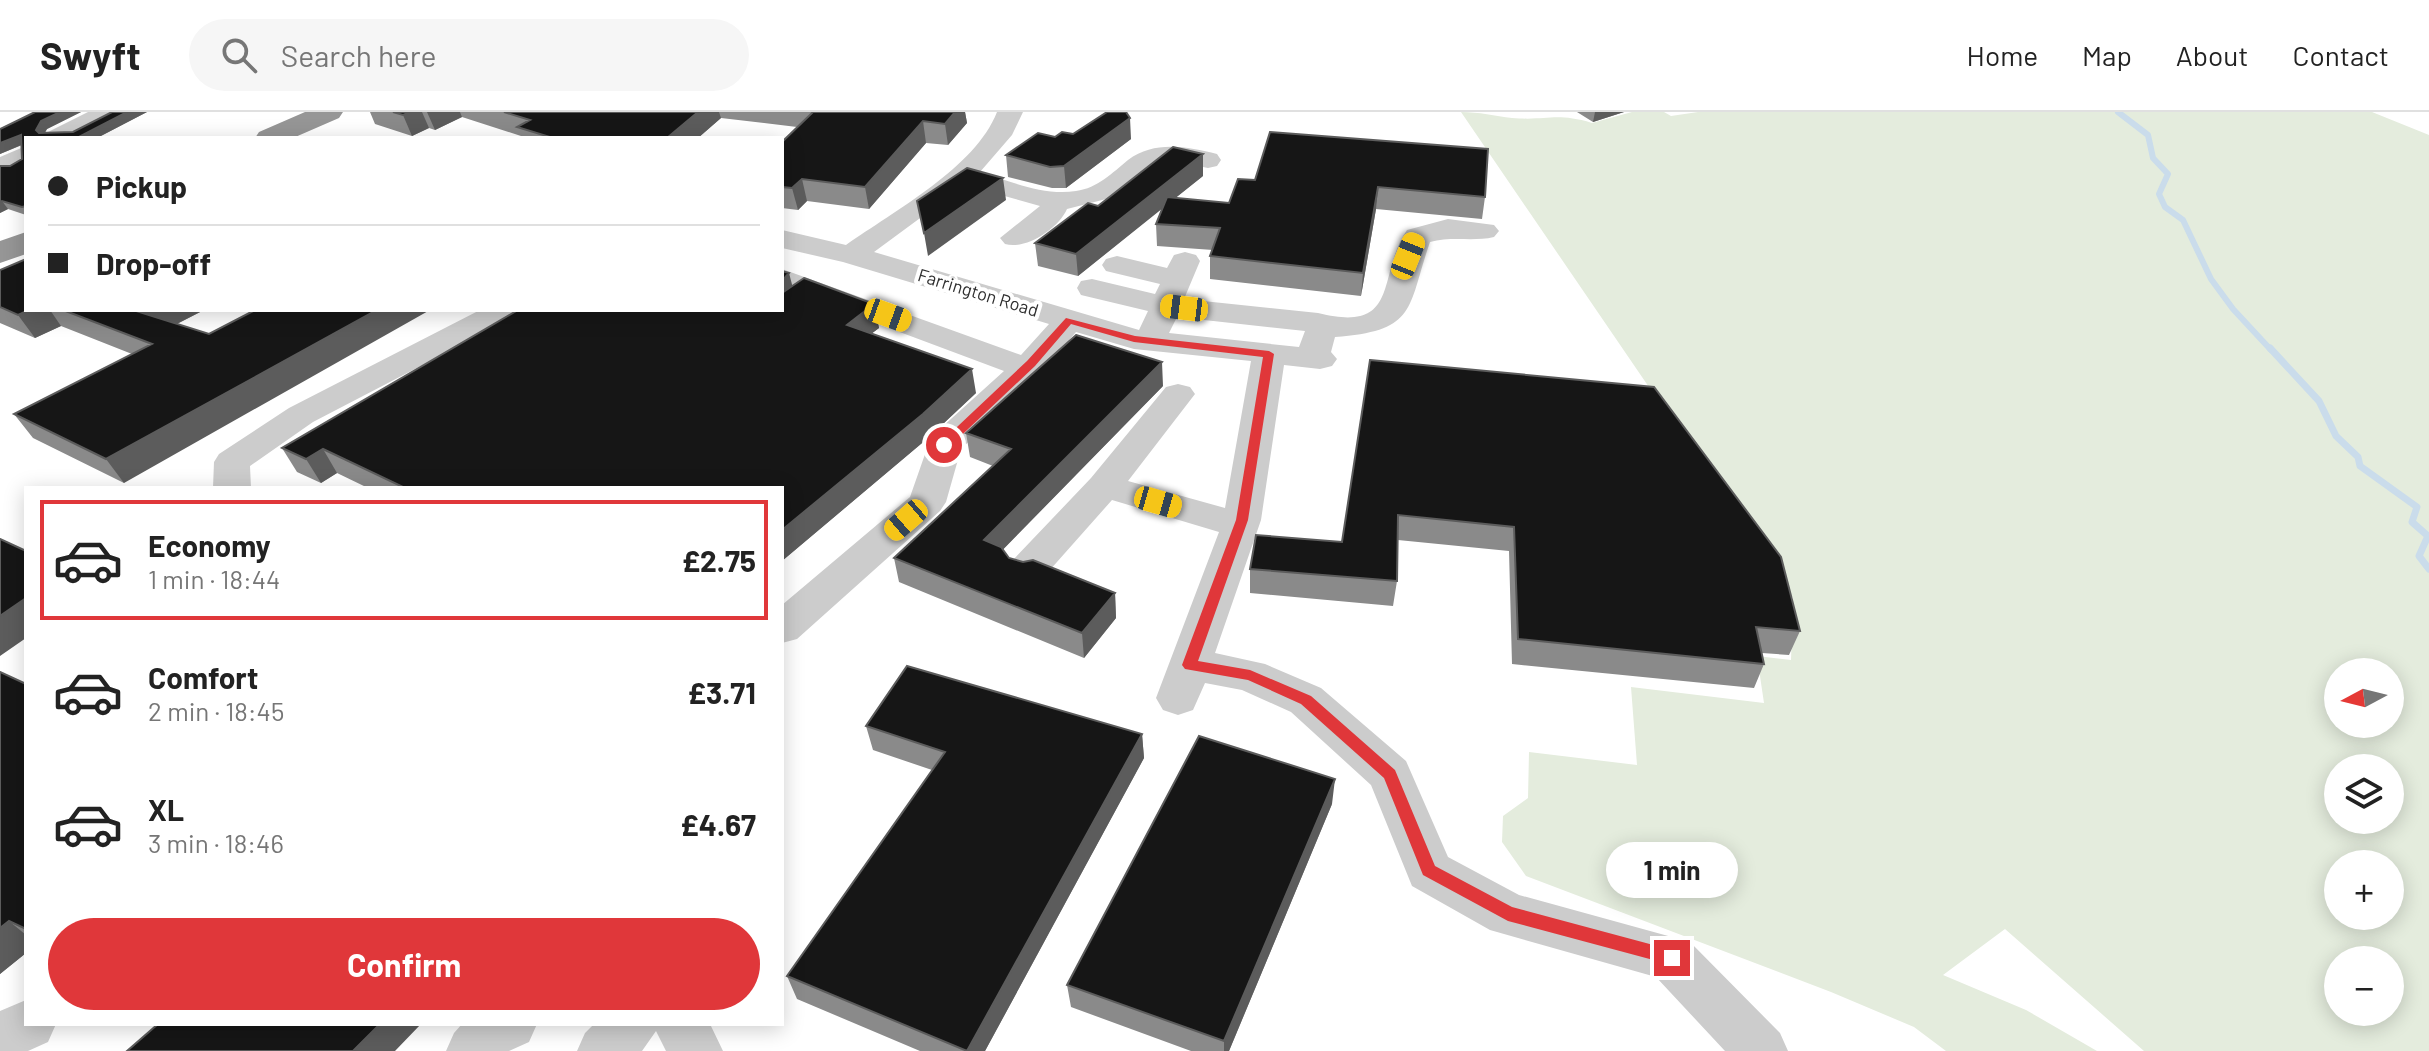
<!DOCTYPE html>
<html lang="en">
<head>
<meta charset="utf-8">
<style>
  :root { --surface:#fff; --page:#f6f6f6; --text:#222; --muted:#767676; --line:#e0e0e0; --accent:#e0373a }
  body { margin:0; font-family:Barlow,sans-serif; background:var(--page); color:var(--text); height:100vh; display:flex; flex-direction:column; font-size:30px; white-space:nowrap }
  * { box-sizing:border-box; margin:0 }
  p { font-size:26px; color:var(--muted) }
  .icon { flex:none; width:44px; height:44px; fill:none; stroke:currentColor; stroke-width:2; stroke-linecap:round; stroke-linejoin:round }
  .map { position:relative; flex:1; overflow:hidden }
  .side { position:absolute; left:24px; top:374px; width:760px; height:540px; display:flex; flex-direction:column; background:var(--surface); border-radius:0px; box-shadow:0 4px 20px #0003 }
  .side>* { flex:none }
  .banner { position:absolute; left:24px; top:24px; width:760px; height:176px; border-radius:0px; box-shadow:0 4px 20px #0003; display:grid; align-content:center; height:176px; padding:0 24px; background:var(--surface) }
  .needle { width:52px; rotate:263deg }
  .buttons { position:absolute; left:2324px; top:546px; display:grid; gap:16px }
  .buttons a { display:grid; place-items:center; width:80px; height:80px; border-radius:50%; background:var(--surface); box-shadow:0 4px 20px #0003; font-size:40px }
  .end { position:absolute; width:36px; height:36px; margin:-18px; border:10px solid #e0373a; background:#fff; box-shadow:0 0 0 4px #fff }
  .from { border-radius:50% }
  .bubble { position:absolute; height:56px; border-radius:28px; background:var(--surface); box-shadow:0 4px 20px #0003; font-size:26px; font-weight:700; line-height:56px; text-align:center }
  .car { position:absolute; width:24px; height:48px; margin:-24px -12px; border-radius:10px; box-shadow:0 0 6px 2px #0007; background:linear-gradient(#f5c518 24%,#345 0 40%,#f5c518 0 76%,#345 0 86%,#f5c518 0) }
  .banner b { display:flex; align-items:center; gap:28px; height:76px; font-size:30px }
  .banner b+b { border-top:2px solid var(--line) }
  .banner i { width:20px; height:20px; background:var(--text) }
  ul { padding:14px 0 0; list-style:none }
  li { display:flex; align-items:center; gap:24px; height:120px; margin:0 16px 12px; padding:0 8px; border:4px solid transparent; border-radius:0px }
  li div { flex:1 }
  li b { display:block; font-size:30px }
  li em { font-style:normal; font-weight:700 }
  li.on { border-color:var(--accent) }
  li>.icon { width:72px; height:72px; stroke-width:1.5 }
  .action { display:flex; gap:16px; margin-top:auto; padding:16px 24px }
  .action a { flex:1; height:92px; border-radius:48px; background:var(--accent); color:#fff; font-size:32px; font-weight:700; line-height:92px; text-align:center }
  header { display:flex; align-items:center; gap:48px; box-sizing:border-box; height:112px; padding:0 40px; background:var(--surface); border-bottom:2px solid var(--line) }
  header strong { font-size:38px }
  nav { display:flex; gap:44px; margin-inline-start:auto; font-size:28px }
  .search { width:560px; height:72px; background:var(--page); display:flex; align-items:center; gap:20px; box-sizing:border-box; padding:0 28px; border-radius:44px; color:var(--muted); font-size:30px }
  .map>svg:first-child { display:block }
</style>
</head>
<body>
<header>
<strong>Swyft</strong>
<div class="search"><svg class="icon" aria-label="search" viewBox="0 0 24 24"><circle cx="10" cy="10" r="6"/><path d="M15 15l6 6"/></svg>Search here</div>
<nav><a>Home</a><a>Map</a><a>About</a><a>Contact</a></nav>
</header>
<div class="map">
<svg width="2429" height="939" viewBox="0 0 2429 939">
  <rect width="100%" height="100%" fill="#fff"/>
  <path fill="#e4ecdd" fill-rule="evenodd" d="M1461,0C1479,0 1495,4 1512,6C1548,9 1555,0 1592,11L1632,0H1664L1671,4L1698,0H2372L2429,23V939H2144L2005,817L1943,863L2026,898L2097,939H1946L1914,915L1831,880L1526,764L1502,730L1503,704L1528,686L1529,640L1637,653L1631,575L1764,591L1757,544L1791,548L1793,486ZM2338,560H2390V612H2338ZM2338,656H2390V708H2338ZM2338,752H2390V804H2338ZM2338,848H2390V900H2338Z"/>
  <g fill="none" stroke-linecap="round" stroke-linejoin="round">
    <path stroke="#cadceb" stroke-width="6" d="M2118,0L2148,23L2153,46L2168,62L2159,82L2165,95L2183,108L2211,167L2233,197L2271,238"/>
    <path stroke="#cadceb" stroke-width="7" d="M2270,236L2319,289L2336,324L2358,345L2360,354L2417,395L2412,410L2428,424L2419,444L2429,457"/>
    <path fill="#ccc" fill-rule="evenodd" d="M88,0H120L116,5L77,26H44L48,20Z
      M997,0H1023L1012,23L980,60C1010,69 1043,84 1076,79C1098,76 1112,61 1128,48C1155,28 1187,35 1217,42L1221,48L1217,54L1208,56L1183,51L1160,52L1114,85L1067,97C1058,117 1026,138 1005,132L1000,126L1040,94L965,73L874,140L1139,218L1148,199L1081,183L1077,176L1081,169L1092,167L1155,182L1160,172L1106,159L1102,153L1106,147L1117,144L1167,156L1174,143L1185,140L1196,143L1200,149L1184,187L1318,201C1402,222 1376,163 1407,118L1448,107L1494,113L1499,119L1494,125C1473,130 1452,124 1430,130C1407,196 1418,219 1335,225L1331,240L1337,247L1332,254L1320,257L1284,253L1261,408L1215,541L1265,552L1321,576L1406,649L1448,745L1519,783L1690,830L1780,921L1788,939H1725L1656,865L1490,818L1412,774L1371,673L1291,600L1242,578L1205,571L1193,598L1178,603L1163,598L1156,586L1219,420L1112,388L1041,468L1027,472L1013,468L1007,458L1013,448L1091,366L1166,275L1178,272L1190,275L1195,282L1128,369L1225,396L1251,249L1134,237L1076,220L1039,263L961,337L946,390L940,399L797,527L782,531V493L910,385L931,325L1004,259L782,176V157L1021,243L1049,212L843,150L782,136V118L846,133C894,99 975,56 997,0ZM1177,205L1305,219L1299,235L1169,221Z
      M26,34V53L15,59L0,60V45Z
      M480,198H520L515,205L313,310L250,354L251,376H213L214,350L219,342L289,296Z
      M26,888V912H56L48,930L28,939H0V899Z
      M462,912H537L529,930L509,939H446L454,921Z
      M594,912H710L723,939H666L656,919L642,939H577L585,921Z"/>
    <path fill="#969696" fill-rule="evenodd" d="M305,0H343L339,6L293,26H255L259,20Z
      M26,120V142L0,151V129Z"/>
  </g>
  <path fill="#8a8a8a" d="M35,0H81L47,17L45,21L73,20L112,0H147L97,26H26V103L8,97L0,101V54H10L22,47V33L0,42V17Z
    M370,0H965L967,11L948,33L926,31L869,97L807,89L798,98L782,96V30L797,15L721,6L698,26H522L521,24L462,5L435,18L429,16L412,24L375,12Z
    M1577,0H1624L1593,10Z
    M1270,20L1485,85L1482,107L1376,97L1361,184L1210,167V144L1213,138L1157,134L1156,112L1162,96L1078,164L1038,154L1035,131L1098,94L1203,64L1175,86L1229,91L1255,68Z
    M1073,22L1131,27L1066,76H1052L1008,65L1006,43L1055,25Z
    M0,158L26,198H204L177,212L124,371L33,326L14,302L132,242L61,214L35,226L0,211Z
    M792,174L874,192L879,216L872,221L976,281L928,326L782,449V376H368L337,361L321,371L297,360L282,336Z
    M1370,248L1800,519L1789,543L1762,541L1764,552L1754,576L1512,552L1509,439L1398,428L1397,469L1393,494L1250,481V457L1342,430Z
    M1163,274L1002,438L1009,446L1115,481L1116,506L1084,546L899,470L894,446L993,354L970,345L966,321Z
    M0,560L26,572V841L0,862Z
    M866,614L1142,622L1144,646L985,939H920L797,887L787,864L932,658L873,638Z
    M1332,692L1229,939H1191L1071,895L1067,873Z"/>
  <path fill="#5c5c5c" d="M60,0H81L47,17L41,26L36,18L41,9Z
    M127,0H147L97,26H77Z
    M410,0H422L429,16L412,24L403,3Z
    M427,0H460L462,5L435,18Z
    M698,0H719L721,6L698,26H667Z
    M955,0H965L967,11L948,33L945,12Z
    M1595,0H1624L1593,10Z
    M1130,6L1131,27L1066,76L1064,54Z
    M923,9L926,31L869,97L865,75Z
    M21,23L26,31L0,42V31Z
    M1203,42V64L1078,164L1076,142Z
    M1003,66L1006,88L928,144L924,121Z
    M802,67L807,89L798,98L792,76Z
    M1378,75L1376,97L1361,184L1363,161Z
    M2,89L8,97L0,101V90Z
    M789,161L795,184L782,198V169Z
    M874,192L879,216L853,236L847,213Z
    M29,198H50L61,214L35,226L18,203Z
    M144,198H204L155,223L139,200Z
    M377,198H430L124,371L106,347Z
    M1162,250L1163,274L988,453L984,428Z
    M972,257L976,281L928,326L782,449V418Z
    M323,337L337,361L321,371L306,347Z
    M1115,481L1116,506L1084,546L1082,521Z
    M26,486V526L0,544V504Z
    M1142,622L1144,646L985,939H967Z
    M1335,667L1332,692L1229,939H1224V929Z
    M9,809L26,823V841L0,862V816Z
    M380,912H421L395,939H353Z"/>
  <path fill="#161616" stroke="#5c5c5c" stroke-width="2" d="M35,0H60L41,9L36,18L39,21L73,20L112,0H127L77,26H26V94L22,95L2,89L0,90V54H10L22,47L21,23L0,31V17Z
    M393,0H410L403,3Z
    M504,0H698L667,26H553L517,15L530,8Z
    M813,0H955L945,12L923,9L865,75L802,67L792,76L782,75V30Z
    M1107,0H1126L1130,6L1064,54L1050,55L1006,43L1038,21L1055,25L1062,20L1073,22Z
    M1270,20L1488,37L1485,85L1378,75L1363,161L1210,144L1220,116L1156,112L1167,85L1229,91L1238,67L1255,68Z
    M1173,35L1203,42L1076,142L1035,131L1088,91L1098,94Z
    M967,56L1003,66L924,121L917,89Z
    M26,147V198H29L18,203L0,195V158Z
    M782,159L789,161L782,169Z
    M804,166L874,192L847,213L972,257L923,302L782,418V376H405L323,337L306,347L282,336L518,198H782V181Z
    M63,198H144L139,200L209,222L255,198H377L106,347L14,302L152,232Z
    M1076,223L1162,250L984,428L1001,435L1009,446L1023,450L1033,448L1115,481L1082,521L894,446L1011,337L966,321Z
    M1370,248L1654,275L1781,445L1800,519L1756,515L1764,552L1518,527L1514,415L1398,403L1397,469L1250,457L1256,423L1342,430Z
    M0,427L26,439V486L0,504Z
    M907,554L1142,622L967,939L787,864L945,640L866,614Z
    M0,560L26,572V817L9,809L0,816Z
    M1199,624L1335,667L1224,929L1067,873Z
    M158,912H380L353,939H127Z"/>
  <path fill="#e0373a" d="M1066,206L1135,224L1269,239L1274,242L1248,408L1198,549L1250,558L1311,584L1395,658L1435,754L1512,795L1672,838L1678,840L1680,846L1678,851L1672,853L1508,809L1423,763L1384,666L1301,592L1248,568L1185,557L1182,553L1236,408L1263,245L1134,230L1071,212L1035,254L948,336H940V331L1027,249Z"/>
  <g text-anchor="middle" stroke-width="8" stroke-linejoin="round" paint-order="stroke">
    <g font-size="18" fill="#2f2f2f" stroke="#fff">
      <text transform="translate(978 181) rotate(17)" y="6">Farrington Road</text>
    </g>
  </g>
</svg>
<div class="buttons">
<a><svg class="needle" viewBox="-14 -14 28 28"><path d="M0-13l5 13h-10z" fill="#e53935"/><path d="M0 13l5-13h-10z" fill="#767676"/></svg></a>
<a><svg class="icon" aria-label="layers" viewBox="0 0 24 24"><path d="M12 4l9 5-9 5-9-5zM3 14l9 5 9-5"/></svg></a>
<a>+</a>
<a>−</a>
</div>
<i class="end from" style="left:944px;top:333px"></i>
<i class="end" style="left:1672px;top:846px"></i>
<div class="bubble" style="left:1606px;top:730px;width:132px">1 min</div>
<i class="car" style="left:1408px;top:144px;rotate:22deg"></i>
<i class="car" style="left:1184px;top:196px;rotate:277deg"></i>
<i class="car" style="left:888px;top:203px;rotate:110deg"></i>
<i class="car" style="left:1158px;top:390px;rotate:106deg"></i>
<i class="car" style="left:906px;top:408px;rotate:229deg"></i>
<div class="banner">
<b><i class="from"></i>Pickup</b>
<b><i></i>Drop-off</b>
</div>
<section class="side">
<ul>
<li class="on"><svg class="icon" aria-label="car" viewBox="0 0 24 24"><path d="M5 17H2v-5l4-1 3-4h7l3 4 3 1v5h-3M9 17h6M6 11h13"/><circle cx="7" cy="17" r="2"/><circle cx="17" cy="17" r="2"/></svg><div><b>Economy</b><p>1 min · 18:44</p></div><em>£2.75</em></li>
<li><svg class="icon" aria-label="car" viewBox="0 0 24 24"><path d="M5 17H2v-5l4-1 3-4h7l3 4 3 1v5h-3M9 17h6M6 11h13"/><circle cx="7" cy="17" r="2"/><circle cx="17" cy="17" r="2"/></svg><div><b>Comfort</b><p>2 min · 18:45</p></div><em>£3.71</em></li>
<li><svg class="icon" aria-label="car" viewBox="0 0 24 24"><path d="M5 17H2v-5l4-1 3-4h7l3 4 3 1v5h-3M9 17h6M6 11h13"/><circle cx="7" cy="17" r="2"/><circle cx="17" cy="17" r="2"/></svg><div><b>XL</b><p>3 min · 18:46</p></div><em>£4.67</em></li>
</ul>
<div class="action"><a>Confirm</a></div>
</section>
</div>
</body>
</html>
